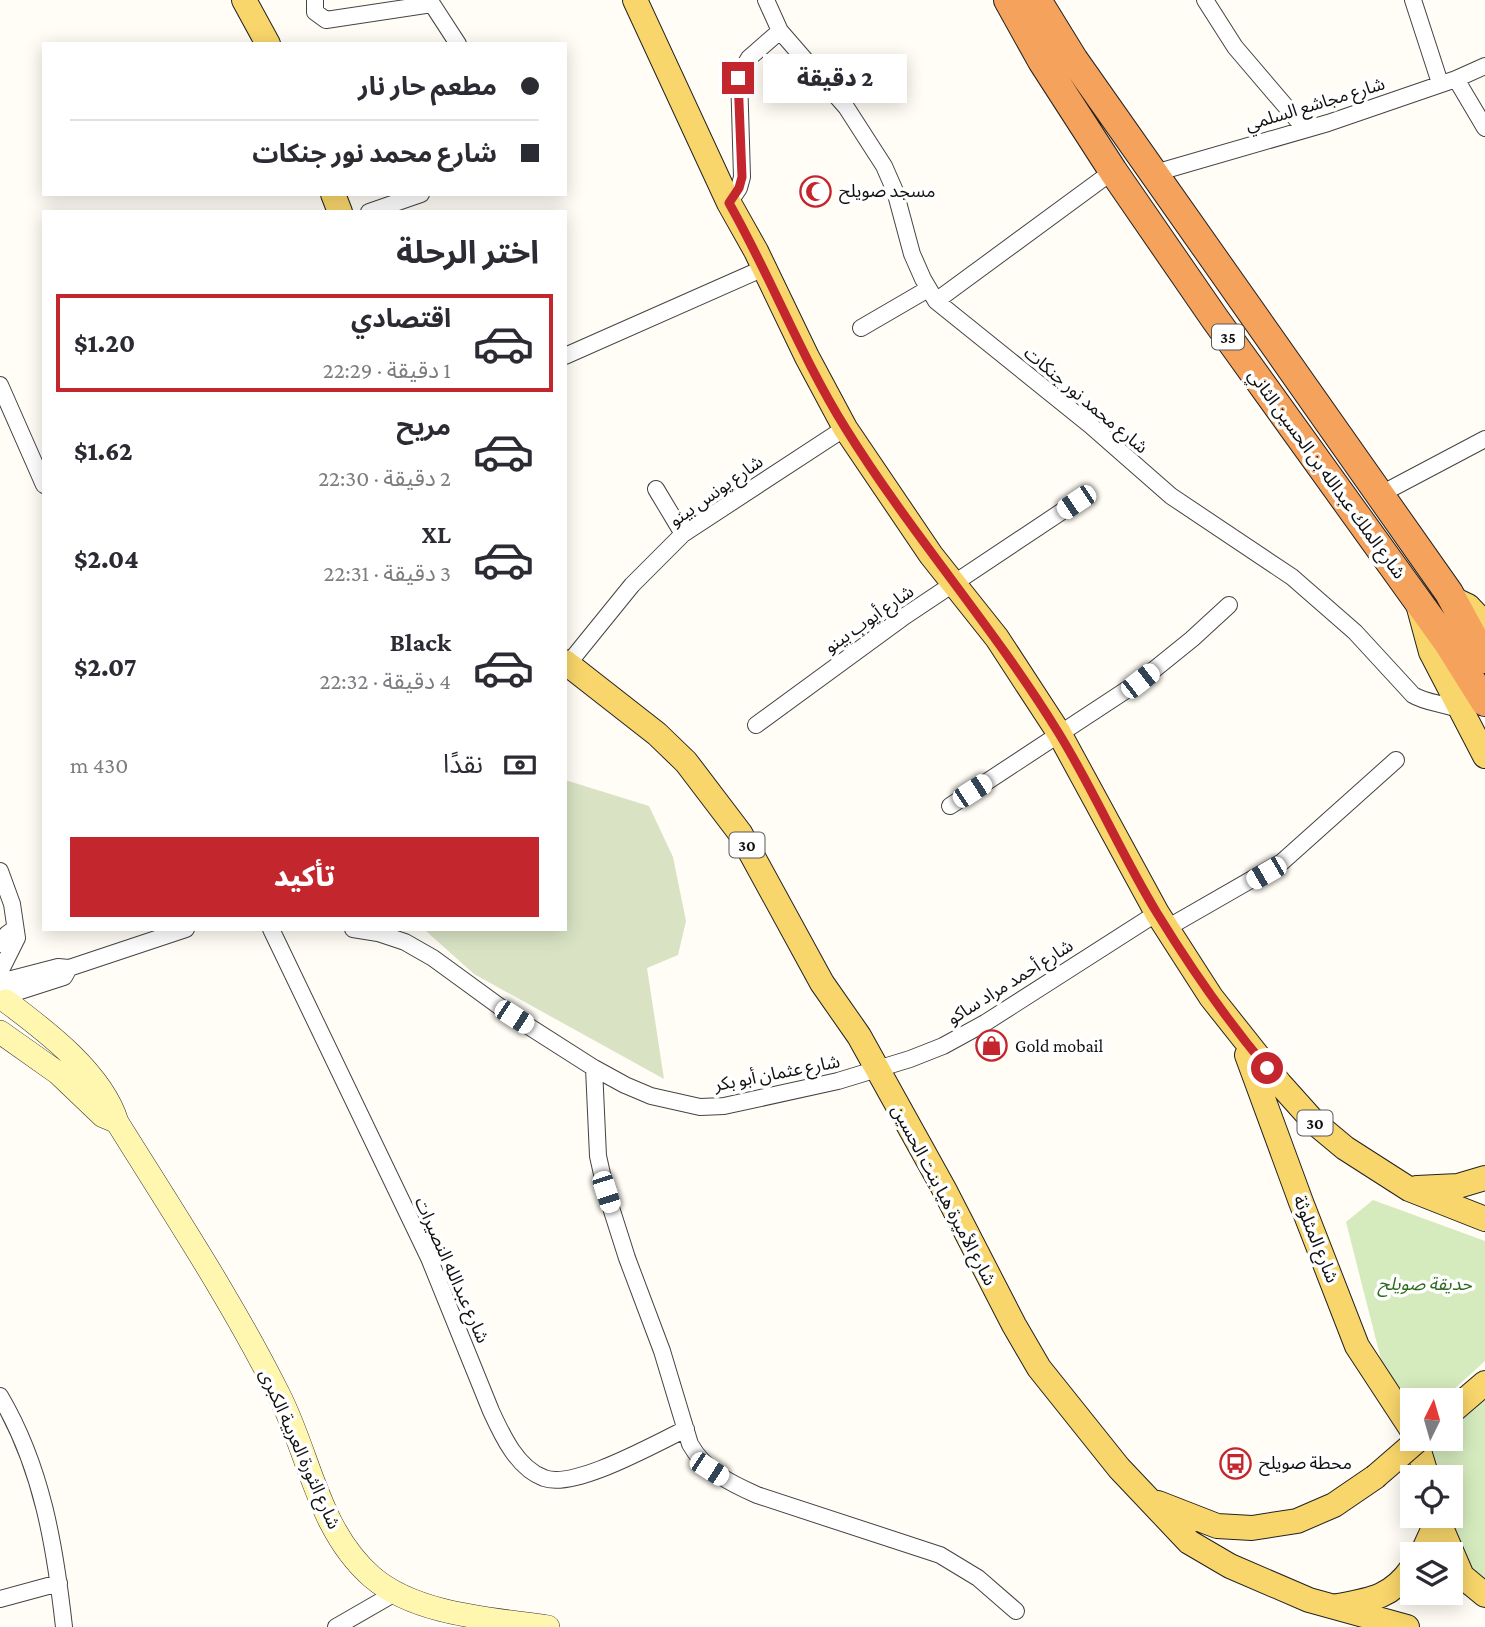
<!DOCTYPE html>
<html lang="ar">
<head>
<meta charset="utf-8">
<style>
  :root { --surface:#fff; --page:#f7f7f7; --text:#2b2b33; --muted:#7c7c81; --line:#e1e1e2; --accent:#c4262e }
  body { margin:0; font-family:"Crimson Pro","Noto Sans Arabic",serif; background:var(--page); color:var(--text); direction:rtl; height:100vh; display:flex; flex-direction:column; font-size:26px; white-space:nowrap }
  * { box-sizing:border-box; margin:0 }
  p { font-size:23px; color:var(--muted) }
  .icon { flex:none; width:38px; height:38px; fill:none; stroke:currentColor; stroke-width:2; stroke-linecap:round; stroke-linejoin:round }
  .map { position:relative; flex:1; overflow:hidden; direction:ltr }
  .drawer { position:absolute; left:42px; top:210px; width:525px; height:721px; display:flex; flex-direction:column; background:var(--surface); border-radius:0px; box-shadow:0 4px 18px #0003; direction:rtl }
  .drawer>* { flex:none }
  .hud { position:absolute; left:42px; top:42px; width:525px; height:154px; border-radius:0px; box-shadow:0 4px 18px #0003; direction:rtl; display:grid; align-content:center; height:154px; padding:0 28px; background:var(--surface) }
  .needle { width:46px; rotate:5deg }
  .tools { position:absolute; left:1400px; top:1388px; display:grid; gap:14px }
  .tools a { display:grid; place-items:center; width:63px; height:63px; border-radius:0px; background:var(--surface); box-shadow:0 4px 18px #0003; font-size:35px }
  .end { position:absolute; width:32px; height:32px; margin:-16px; border:9px solid #c4262e; background:#fff; box-shadow:0 0 0 4px #fff }
  .from { border-radius:50% }
  .bubble { position:absolute; height:49px; border-radius:0px; background:var(--surface); box-shadow:0 4px 18px #0003; font-size:23px; font-weight:800; line-height:49px; text-align:center; direction:rtl }
  .car { position:absolute; width:21px; height:42px; margin:-21px -10px; border-radius:9px; box-shadow:0 0 5px 2px #0007; background:linear-gradient(#fff 24%,#345 0 40%,#fff 0 76%,#345 0 86%,#fff 0) }
  .hud b { display:flex; align-items:center; gap:24px; height:66px; font-size:26px }
  .hud b+b { border-top:2px solid var(--line) }
  .hud i { width:18px; height:18px; background:var(--text) }
  ul { padding:0; list-style:none }
  li { display:flex; align-items:center; gap:21px; height:98px; margin:0 14px 10px; padding:0 14px; border:4px solid transparent; border-radius:0px }
  li div { flex:1 }
  li b { display:block; font-size:26px }
  li em { font-style:normal; font-weight:800 }
  li.on { border-color:var(--accent) }
  li>.icon { width:63px; height:63px; stroke-width:1.5 }
  h2 { padding:0 28px; font-size:32px; line-height:84px }
  .pay { display:flex; align-items:center; gap:18px; height:77px; padding:0 28px; font-size:26px }
  .pay p { margin-inline-start:auto }
  .cta { display:flex; gap:14px; margin-top:auto; padding:14px 28px }
  .cta a { flex:1; height:80px; border-radius:0px; background:var(--accent); color:#fff; font-size:28px; font-weight:800; line-height:80px; text-align:center }
  .map>svg:first-child { display:block }
</style>
</head>
<body>
<div class="map">
<svg width="1485" height="1627" viewBox="0 0 1485 1627">
  <rect width="100%" height="100%" fill="#fffdf5"/>
  <path fill="#d5ebbd" d="M1373,1200L1485,1241V1361L1442,1400H1412V1428L1401,1438L1346,1222Z
    M1485,1396V1598L1446,1593L1451,1592V1554H1431L1417,1516H1451V1477H1412V1502L1402,1476L1441,1439L1451,1438V1429Z"/>
  <path fill="#d9e3c4" d="M565,780L649,806L673,857L686,921L678,955L647,968L664,1079L474,974L426,931V929H565Z"/>
  <g fill="none" stroke-linecap="round" stroke-linejoin="round">
    <defs>
      <path id="street" d="M315,0V12L326,20L432,4L458,44
        M766,0L780,31L846,107L884,166L895,191L912,254L923,279L936,301L1090,425L1171,496L1292,577L1355,632L1413,695C1428,704 1446,703 1462,711
        M1205,0L1235,47L1305,129
        M1413,0L1440,83
        M1456,79L1485,128
        M1155,173L1328,123L1456,79L1485,66
        M729,203L739,188L742,177L739,75L749,58L780,31
        M369,212L421,194
        M936,301L1113,171
        M861,328L928,289
        M565,356L764,268
        M0,385L44,485
        M656,489L683,534
        M1381,494L1485,439
        M568,664L632,585L683,534L845,428
        M756,725L905,616L1076,502
        M950,806L1140,681L1192,639L1229,605
        M0,871L12,904L17,938L0,972
        M1167,928L1282,862L1396,760
        M271,929L429,1258L491,1411C502,1435 517,1468 544,1478C574,1490 656,1443 686,1429
        M353,929L378,933L405,942L433,958L514,1017L594,1068L625,1085L651,1096L700,1107L724,1106L838,1081L910,1059L943,1046L985,1023L1157,913
        M0,944L7,934L14,929
        M0,982L58,967L69,968L186,929
        M5,996L64,977L69,968
        M594,1068L598,1156L606,1192L627,1258L662,1351L690,1444C705,1471 730,1483 757,1495L940,1555L978,1578L1016,1611
        M0,1396C42,1467 55,1546 64,1627
        M0,1599L59,1583
        M336,1627L395,1593"/>
      <path id="secondary" d="M6,1001C46,1031 102,1073 117,1122C173,1212 232,1301 279,1395C310,1456 318,1530 372,1577C416,1615 493,1619 548,1627
        M0,1032L58,1073L103,1116L115,1121"/>
      <path id="primary" d="M244,0L268,44
        M635,0L729,203L756,251L807,357L845,428L931,555L997,638L1059,733L1157,913L1211,997L1280,1084L1315,1123L1345,1148L1409,1189L1485,1219
        M333,194L340,212
        M1451,598L1468,606L1485,624
        M1418,604L1431,652L1485,756
        M565,662L657,734L686,762L740,833L822,983L859,1036L944,1189L1014,1325L1039,1368L1119,1468L1189,1542L1230,1566L1309,1600L1407,1627
        M1247,1055L1301,1202L1357,1346L1412,1430
        M1417,1188L1458,1186L1485,1178
        M1451,1412L1485,1383
        M1415,1438L1427,1477
        M1158,1503L1217,1526L1252,1528L1297,1521L1334,1505L1375,1477
        M1436,1516L1462,1576L1485,1595
        M1422,1554L1437,1521
        M1338,1606C1371,1600 1392,1597 1412,1568"/>
      <path id="highway" d="M1008,0L1042,61L1113,171L1215,319L1448,643L1485,702
        M1037,0L1074,60L1449,593L1485,659"/>
    </defs>
    <use href="#street" stroke="#444" stroke-width="18"/>
    <use href="#secondary" stroke="#333" stroke-width="24"/>
    <use href="#primary" stroke="#222" stroke-width="26"/>
    <use href="#highway" stroke="#222" stroke-width="30"/>
    <use href="#street" stroke="#fff" stroke-width="16"/>
    <use href="#secondary" stroke="#fff6b0" stroke-width="23"/>
    <use href="#primary" stroke="#f9d66b" stroke-width="24"/>
    <use href="#highway" stroke="#f5a25d" stroke-width="28"/>
    <defs>
      <path id="primary-bridge" d="M1375,1477L1420,1438"/>
    </defs>
    <use href="#primary-bridge" stroke="#222" stroke-width="26" stroke-linecap="butt"/>
    <use href="#primary-bridge" stroke="#f9d66b" stroke-width="24"/>
  </g>
  <g fill="none" stroke-linecap="round" stroke-linejoin="round">
    <path stroke="#c4262e" stroke-width="9" d="M738,78L742,177L739,188L729,203C771,277 801,357 846,429C911,534 993,626 1058,732C1094,790 1121,854 1157,913C1190,967 1226,1019 1267,1068"/>
  </g>
  <defs>
    <symbol id="mosque-ring" viewBox="-11 -11 22 22"><circle r="9.5" fill="#fff" stroke="#c4262e" stroke-width="1.5"/><path d="M3.5-4.9A6 6 0 1 0 3.5 4.9A5 5 0 1 1 3.5-4.9Z" fill="#c4262e"/></symbol>
    <symbol id="shop-ring" viewBox="-11 -11 22 22"><circle r="9.5" fill="#fff" stroke="#c4262e" stroke-width="1.5"/><path d="M-5-2.5h2.3a2.7 3.5 0 0 1 5.4 0H5L5.5 6h-11ZM-1.5-2.5h3a1.5 2.3 0 0 0-3 0Z" fill="#c4262e"/></symbol>
    <symbol id="bus-ring" viewBox="-11 -11 22 22"><circle r="9.5" fill="#fff" stroke="#c4262e" stroke-width="1.5"/><path d="M-5-6H5V4H4V6H2V4H-2V6H-4V4H-5ZM-3.5-4V0h7V-4ZM-3.5 1.2v1.5H-2V1.2ZM2 1.2v1.5H3.5V1.2Z" fill="#c4262e"/></symbol>
  </defs>
  <g fill-rule="evenodd">
    <use href="#mosque-ring" x="798" y="174" width="35" height="35"/>
    <use href="#shop-ring" x="974" y="1028" width="35" height="35"/>
    <use href="#bus-ring" x="1218" y="1446" width="35" height="35"/>
  </g>
  <g text-anchor="middle" stroke-width="7" stroke-linejoin="round" paint-order="stroke">
    <g fill="#fff" stroke="#585858" stroke-width="2">
      <rect x="1212" y="324.5" width="32" height="25" rx="5"/>
      <rect x="729.5" y="832.5" width="35" height="25" rx="5"/>
      <rect x="1297.5" y="1110.5" width="35" height="25" rx="5"/>
    </g>
    <g font-size="16" font-weight="bold" fill="#111">
      <text x="1228" y="343">35</text>
      <text x="747" y="851">30</text>
      <text x="1315" y="1129">30</text>
    </g>
    <g font-size="18" fill="#111" stroke="#fff">
      <text transform="translate(1315 104) rotate(-17)" y="6">شارع مجاشع السلمي</text>
      <text transform="translate(1086 400) rotate(40)" y="6">شارع محمد نور جنكات</text>
      <text transform="translate(1327 474) rotate(54)" y="6">شارع الملك عبدالله بن الحسين الثاني</text>
      <text transform="translate(716 491) rotate(-35)" y="6">شارع يونس بينو</text>
      <text transform="translate(869 619) rotate(-35)" y="6">شارع أيوب بينو</text>
      <text transform="translate(1010 982) rotate(-32)" y="6">شارع أحمد مراد ساكو</text>
      <text transform="translate(777 1073) rotate(-11)" y="6">شارع عثمان أبو بكر</text>
      <text transform="translate(944 1195) rotate(62)" y="6">شارع الأميرة هيا بنت الحسين</text>
      <text transform="translate(1316 1239) rotate(68)" y="6">شارع المثلوثة</text>
      <text transform="translate(452 1270) rotate(66)" y="6">شارع عبدالله النصيرات</text>
      <text transform="translate(300 1449) rotate(66)" y="6">شارع الثورة العربية الكبرى</text>
    </g>
    <g font-size="18" fill="#111" stroke="#fff" text-anchor="start">
      <text x="839" y="197">مسجد صويلح</text>
      <text x="1015" y="1052">Gold mobail</text>
      <text x="1259" y="1469">محطة صويلح</text>
    </g>
    <g font-size="18" font-style="italic" fill="#2f6b1f" stroke="#fff">
      <text x="1425" y="1290">حديقة صويلح</text>
    </g>
  </g>
</svg>
<div class="tools">
<a><svg class="needle" viewBox="-14 -14 28 28"><path d="M0-13l5 13h-10z" fill="#e53935"/><path d="M0 13l5-13h-10z" fill="#7c7c81"/></svg></a>
<a><svg class="icon" aria-label="locate" viewBox="0 0 24 24"><circle cx="12" cy="12" r="6"/><path d="M12 2v4M12 18v4M2 12h4M18 12h4"/></svg></a>
<a><svg class="icon" aria-label="layers" viewBox="0 0 24 24"><path d="M12 4l9 5-9 5-9-5zM3 14l9 5 9-5"/></svg></a>
</div>
<i class="end from" style="left:1267px;top:1068px"></i>
<i class="end" style="left:738px;top:78px"></i>
<div class="bubble" style="left:763px;top:54px;width:144px">2 دقيقة</div>
<i class="car" style="left:1076px;top:502px;rotate:236deg"></i>
<i class="car" style="left:1140px;top:681px;rotate:52deg"></i>
<i class="car" style="left:972px;top:791px;rotate:57deg"></i>
<i class="car" style="left:1266px;top:873px;rotate:240deg"></i>
<i class="car" style="left:514px;top:1017px;rotate:123deg"></i>
<i class="car" style="left:606px;top:1192px;rotate:162deg"></i>
<i class="car" style="left:709px;top:1469px;rotate:123deg"></i>
<div class="hud">
<b><i class="from"></i>مطعم حار نار</b>
<b><i></i>شارع محمد نور جنكات</b>
</div>
<section class="drawer">
<h2>اختر الرحلة</h2>
<ul>
<li class="on"><svg class="icon" aria-label="car" viewBox="0 0 24 24"><path d="M5 17H2v-5l4-1 3-4h7l3 4 3 1v5h-3M9 17h6M6 11h13"/><circle cx="7" cy="17" r="2"/><circle cx="17" cy="17" r="2"/></svg><div><b>اقتصادي</b><p>1 دقيقة · 22:29</p></div><em>$1.20</em></li>
<li><svg class="icon" aria-label="car" viewBox="0 0 24 24"><path d="M5 17H2v-5l4-1 3-4h7l3 4 3 1v5h-3M9 17h6M6 11h13"/><circle cx="7" cy="17" r="2"/><circle cx="17" cy="17" r="2"/></svg><div><b>مريح</b><p>2 دقيقة · 22:30</p></div><em>$1.62</em></li>
<li><svg class="icon" aria-label="car" viewBox="0 0 24 24"><path d="M5 17H2v-5l4-1 3-4h7l3 4 3 1v5h-3M9 17h6M6 11h13"/><circle cx="7" cy="17" r="2"/><circle cx="17" cy="17" r="2"/></svg><div><b>XL</b><p>3 دقيقة · 22:31</p></div><em>$2.04</em></li>
<li><svg class="icon" aria-label="car" viewBox="0 0 24 24"><path d="M5 17H2v-5l4-1 3-4h7l3 4 3 1v5h-3M9 17h6M6 11h13"/><circle cx="7" cy="17" r="2"/><circle cx="17" cy="17" r="2"/></svg><div><b>Black</b><p>4 دقيقة · 22:32</p></div><em>$2.07</em></li>
</ul>
<div class="pay"><svg class="icon" aria-label="cash" viewBox="0 0 24 24"><path d="M3 7h18v10H3z"/><circle cx="12" cy="12" r="2"/></svg>نقدًا<p>430 m</p></div>
<div class="cta"><a>تأكيد</a></div>
</section>
</div>
</body>
</html>
